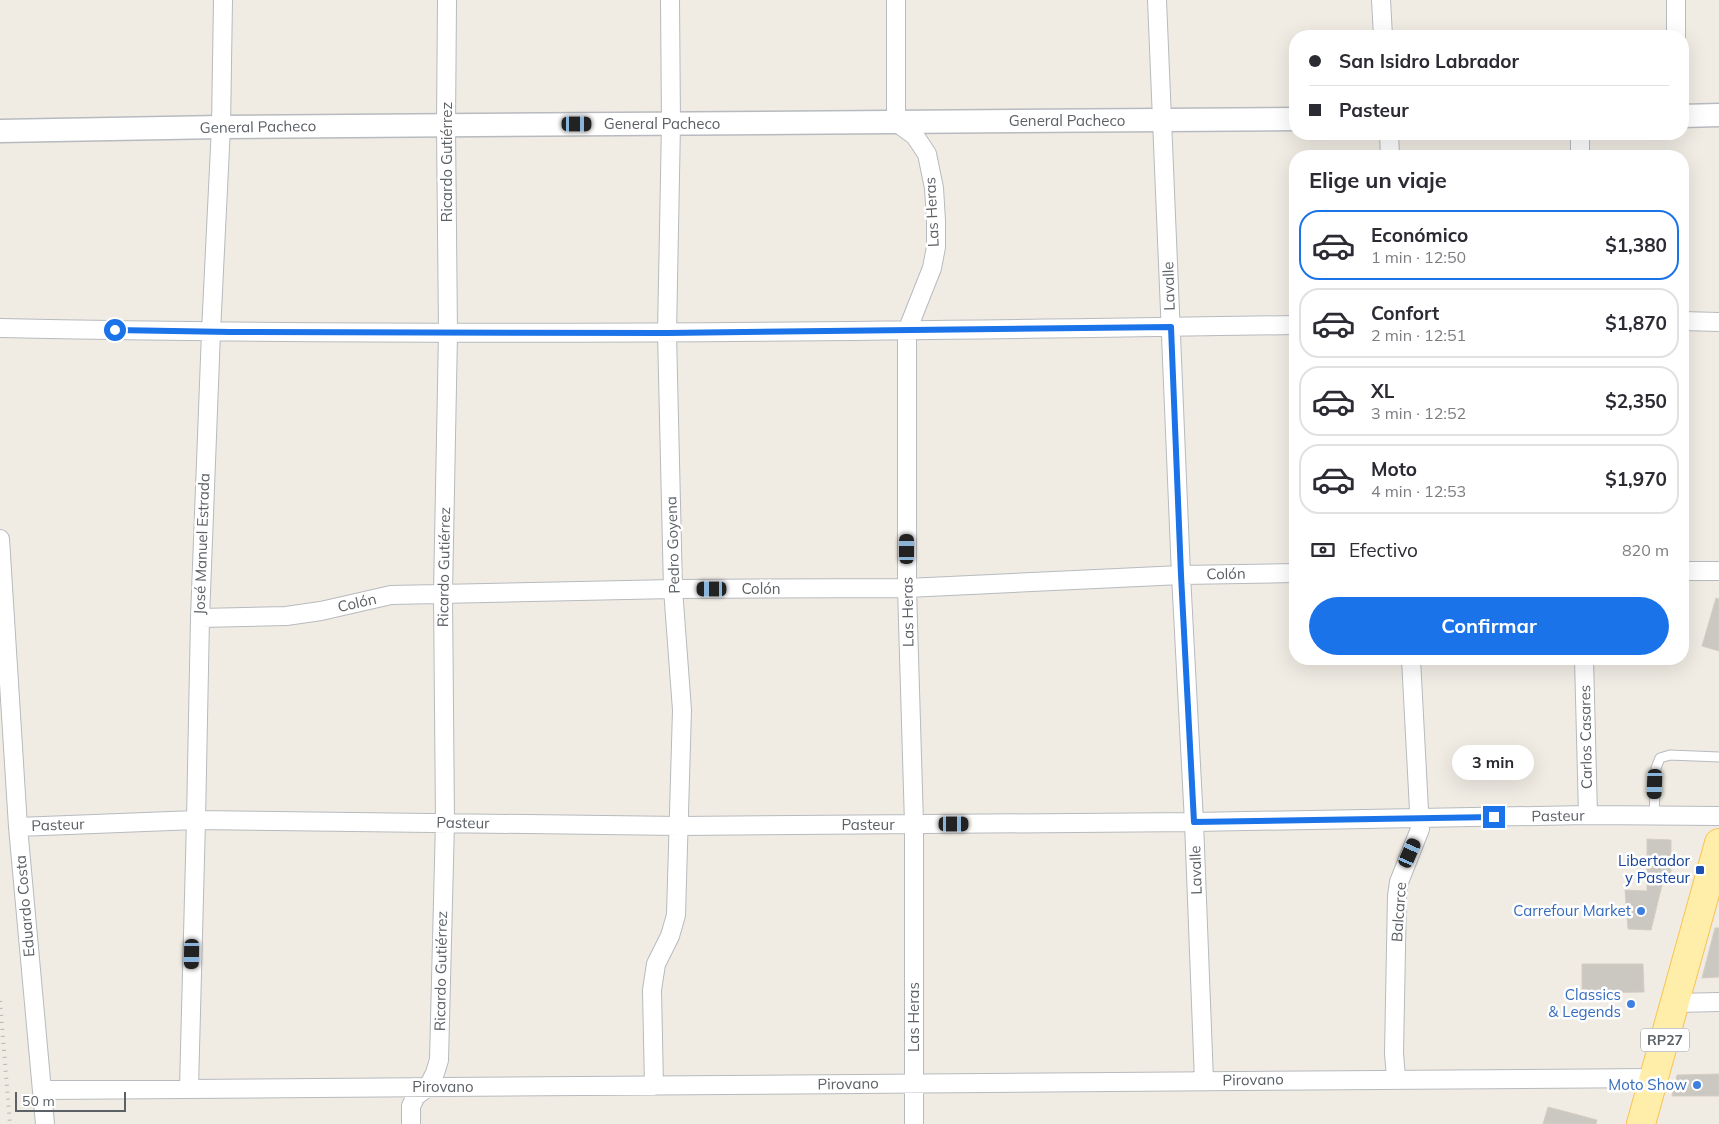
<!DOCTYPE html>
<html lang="es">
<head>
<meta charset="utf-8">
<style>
  :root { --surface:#fff; --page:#f2f2f3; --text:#2b2b33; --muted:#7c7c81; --line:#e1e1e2; --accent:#1a73e8 }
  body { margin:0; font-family:Mulish,sans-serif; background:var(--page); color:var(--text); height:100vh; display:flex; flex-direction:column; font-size:19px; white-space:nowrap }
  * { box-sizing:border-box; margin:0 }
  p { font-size:16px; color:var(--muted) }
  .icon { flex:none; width:28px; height:28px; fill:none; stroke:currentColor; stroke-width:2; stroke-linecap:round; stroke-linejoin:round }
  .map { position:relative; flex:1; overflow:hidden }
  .panel { position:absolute; left:1289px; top:150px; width:400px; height:515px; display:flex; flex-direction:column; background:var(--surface); border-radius:20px; box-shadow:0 5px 20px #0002 }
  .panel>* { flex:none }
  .hud { position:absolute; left:1289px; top:30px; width:400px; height:110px; border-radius:20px; box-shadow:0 5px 20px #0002; display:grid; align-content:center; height:110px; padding:0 20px; background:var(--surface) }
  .scale { position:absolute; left:15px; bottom:12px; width:111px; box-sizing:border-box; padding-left:5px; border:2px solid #5c6166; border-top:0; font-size:14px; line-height:18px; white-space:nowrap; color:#5c6166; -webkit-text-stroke:4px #fff; paint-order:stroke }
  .end { position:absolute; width:22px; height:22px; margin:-11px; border:6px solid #1a73e8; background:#fff; box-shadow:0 0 0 2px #fff }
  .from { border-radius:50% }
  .bubble { position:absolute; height:35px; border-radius:18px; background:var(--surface); box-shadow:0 5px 20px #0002; font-size:16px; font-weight:700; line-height:35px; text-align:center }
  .car { position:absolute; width:15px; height:30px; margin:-15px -8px; border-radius:6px; box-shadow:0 0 4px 1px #0007; background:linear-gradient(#222 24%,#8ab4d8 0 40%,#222 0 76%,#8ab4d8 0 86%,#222 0) }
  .hud b { display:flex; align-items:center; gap:18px; height:48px; font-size:19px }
  .hud b+b { border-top:1px solid var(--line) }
  .hud i { width:12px; height:12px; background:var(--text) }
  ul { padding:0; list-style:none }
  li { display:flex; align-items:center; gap:15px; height:70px; margin:0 10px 8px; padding:0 10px; border:2px solid var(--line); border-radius:20px }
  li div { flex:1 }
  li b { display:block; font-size:19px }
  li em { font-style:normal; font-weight:700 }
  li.active { border-color:var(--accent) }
  li>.icon { width:45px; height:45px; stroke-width:1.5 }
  h2 { padding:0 20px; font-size:22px; line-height:60px }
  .pay { display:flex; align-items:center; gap:12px; height:55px; padding:0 20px; font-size:19px }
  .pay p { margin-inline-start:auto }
  .action { display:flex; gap:10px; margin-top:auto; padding:10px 20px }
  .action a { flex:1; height:58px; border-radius:30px; background:var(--accent); color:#fff; font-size:20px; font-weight:700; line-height:58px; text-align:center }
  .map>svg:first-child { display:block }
</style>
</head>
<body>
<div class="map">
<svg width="1719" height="1124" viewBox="0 0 1719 1124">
  <rect width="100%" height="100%" fill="#f0ece4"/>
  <path fill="#cbc7c1" stroke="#d5cec2" d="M1716,598L1719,599V651L1702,646Z
    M1647,839L1671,840V881H1663L1651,930L1628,929L1625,890L1647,891Z
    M1715,928H1719V977L1702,978Z
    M1582,964H1643L1644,992L1582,993Z
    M1719,1074V1096H1672L1677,1075Z
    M1548,1107L1597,1120L1596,1124H1543Z"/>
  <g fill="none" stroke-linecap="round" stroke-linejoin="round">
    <defs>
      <path id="service" d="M1654,816L1656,768L1660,758L1670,755L1719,757"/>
      <path id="minor" d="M896,0V122L915,136L927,154L934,188L936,221V247L932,268L907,331V588L914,824V1124
        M1157,0L1181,575L1194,822L1204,1081
        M1381,0L1383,36
        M1676,36V0
        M1389,134L1390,156
        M1580,156V134
        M1682,321L1719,322
        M0,328C432,337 863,332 1295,325
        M0,539L18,827L45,1124
        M1682,571H1719
        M200,618L286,616L321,611L391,595L673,589L907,588L1181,575L1295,573
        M1584,659L1588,815
        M18,827L196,820L680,826L1194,822L1588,815L1719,816
        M1675,1003L1719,1002
        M1396,1078L1394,1053L1397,896L1399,882L1420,829L1411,659
        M654,1086L652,990L656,964L670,936L676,915L682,710L673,589L667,333L671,124L670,0
        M189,1088L196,820L200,618L211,332L221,127L223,0
        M43,1090L1654,1078
        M411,1124V1106L416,1096L428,1087L435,1073L439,1060L445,822L443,593L448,333L446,126L447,0"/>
      <path id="tertiary" d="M1682,116L1719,115
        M0,131L221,127L1295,119"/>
      <path id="primary" d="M1641,1124L1719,843"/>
    </defs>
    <use href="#service" stroke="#b7babf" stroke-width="11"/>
    <use href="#minor" stroke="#b7babf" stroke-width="20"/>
    <use href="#tertiary" stroke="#b7babf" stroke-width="25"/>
    <use href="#primary" stroke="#fac352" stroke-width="30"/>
    <use href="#service" stroke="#fff" stroke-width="9"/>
    <use href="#minor" stroke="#fff" stroke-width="18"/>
    <use href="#tertiary" stroke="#fff" stroke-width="22"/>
    <use href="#primary" stroke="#ffedaa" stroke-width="28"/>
    <path stroke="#b5b6b7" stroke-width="4" stroke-dasharray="1 6" stroke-linecap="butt" d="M0,1001L10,1124"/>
  </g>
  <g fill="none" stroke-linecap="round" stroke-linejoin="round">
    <path stroke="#1a73e8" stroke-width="6" d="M115,330L230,332L667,333L1171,327L1181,575L1194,822L1494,817"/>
  </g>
  <rect fill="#1a4fb4" stroke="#fff" stroke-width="2" x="1695" y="865" width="10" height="10" rx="2.5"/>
  <g fill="#3f7fe0" stroke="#fff" stroke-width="2">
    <circle cx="1641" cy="911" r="5"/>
    <circle cx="1631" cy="1004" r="5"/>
    <circle cx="1697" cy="1085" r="5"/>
  </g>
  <g text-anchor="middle" stroke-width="5" stroke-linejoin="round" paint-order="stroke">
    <rect fill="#fff" stroke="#8d9094" stroke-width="1" x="1641" y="1028.5" width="48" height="23" rx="4"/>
    <g font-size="14" font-weight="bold" fill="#5c6166">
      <text x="1665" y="1045">RP27</text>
    </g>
    <g font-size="15" fill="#5c6166" stroke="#fff">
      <text x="1067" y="126">General Pacheco</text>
      <text x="662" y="129">General Pacheco</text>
      <text transform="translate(258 127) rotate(-1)" y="5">General Pacheco</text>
      <text transform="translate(447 162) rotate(-90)" y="5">Ricardo Gutiérrez</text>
      <text transform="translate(932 212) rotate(-93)" y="5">Las Heras</text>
      <text transform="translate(1169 286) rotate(-92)" y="5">Lavalle</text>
      <text transform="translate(202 544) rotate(-88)" y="5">José Manuel Estrada</text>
      <text transform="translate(673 545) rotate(-92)" y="5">Pedro Goyena</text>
      <text transform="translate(444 567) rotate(-89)" y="5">Ricardo Gutiérrez</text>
      <text transform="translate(1226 574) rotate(-1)" y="5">Colón</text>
      <text x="761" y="594">Colón</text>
      <text transform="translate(357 603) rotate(-13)" y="5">Colón</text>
      <text transform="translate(908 612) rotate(-91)" y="5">Las Heras</text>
      <text transform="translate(1586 737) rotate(-91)" y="5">Carlos Casares</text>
      <text transform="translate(1558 816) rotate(-1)" y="5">Pasteur</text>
      <text transform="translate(463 823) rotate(1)" y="5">Pasteur</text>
      <text transform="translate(58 825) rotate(-2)" y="5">Pasteur</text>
      <text x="868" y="830">Pasteur</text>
      <text transform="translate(1196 870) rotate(-92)" y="5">Lavalle</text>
      <text transform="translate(25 906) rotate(-95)" y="5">Eduardo Costa</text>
      <text transform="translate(1399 912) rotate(-86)" y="5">Balcarce</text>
      <text transform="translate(441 971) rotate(-89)" y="5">Ricardo Gutiérrez</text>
      <text transform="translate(914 1017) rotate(-90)" y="5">Las Heras</text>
      <text transform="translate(1253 1080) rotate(-1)" y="5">Pirovano</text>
      <text transform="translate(848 1084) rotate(-1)" y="5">Pirovano</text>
      <text x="443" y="1092">Pirovano</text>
    </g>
    <g font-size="15" fill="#164399" stroke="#fff" text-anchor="end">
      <text x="1690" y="866">Libertador<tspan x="1690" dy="17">y Pasteur</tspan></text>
    </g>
    <g font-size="15" fill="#366cbe" stroke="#fff" text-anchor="end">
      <text x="1631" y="916">Carrefour Market</text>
      <text x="1621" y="1000">Classics<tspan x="1621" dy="17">&amp; Legends</tspan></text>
      <text x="1687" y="1090">Moto Show</text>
    </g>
  </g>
</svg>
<div class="scale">50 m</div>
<i class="end from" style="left:115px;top:330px"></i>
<i class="end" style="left:1494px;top:817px"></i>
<div class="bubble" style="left:1452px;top:745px;width:82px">3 min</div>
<i class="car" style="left:577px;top:124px;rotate:90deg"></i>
<i class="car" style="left:907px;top:549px;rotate:0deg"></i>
<i class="car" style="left:712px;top:589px;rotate:270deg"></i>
<i class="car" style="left:1655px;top:784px;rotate:182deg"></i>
<i class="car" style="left:954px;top:824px;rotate:90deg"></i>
<i class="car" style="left:1410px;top:853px;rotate:24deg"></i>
<i class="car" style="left:192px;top:954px;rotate:181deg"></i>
<div class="hud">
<b><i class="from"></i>San Isidro Labrador</b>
<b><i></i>Pasteur</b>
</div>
<section class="panel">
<h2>Elige un viaje</h2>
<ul>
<li class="active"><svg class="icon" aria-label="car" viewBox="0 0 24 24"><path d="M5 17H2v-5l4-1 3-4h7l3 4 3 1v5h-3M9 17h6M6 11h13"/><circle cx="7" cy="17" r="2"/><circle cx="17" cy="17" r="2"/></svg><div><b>Económico</b><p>1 min · 12:50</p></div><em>$1,380</em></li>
<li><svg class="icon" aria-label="car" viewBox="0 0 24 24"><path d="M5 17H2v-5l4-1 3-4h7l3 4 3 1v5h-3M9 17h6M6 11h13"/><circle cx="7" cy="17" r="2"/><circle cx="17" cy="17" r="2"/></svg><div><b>Confort</b><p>2 min · 12:51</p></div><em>$1,870</em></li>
<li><svg class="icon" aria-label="car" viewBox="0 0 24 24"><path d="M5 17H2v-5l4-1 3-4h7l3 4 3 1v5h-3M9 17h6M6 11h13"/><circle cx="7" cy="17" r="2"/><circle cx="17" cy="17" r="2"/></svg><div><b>XL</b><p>3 min · 12:52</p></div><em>$2,350</em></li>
<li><svg class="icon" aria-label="car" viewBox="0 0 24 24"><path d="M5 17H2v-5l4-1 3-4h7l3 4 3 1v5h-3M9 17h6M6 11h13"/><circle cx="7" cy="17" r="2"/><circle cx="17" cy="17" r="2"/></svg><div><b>Moto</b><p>4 min · 12:53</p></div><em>$1,970</em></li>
</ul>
<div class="pay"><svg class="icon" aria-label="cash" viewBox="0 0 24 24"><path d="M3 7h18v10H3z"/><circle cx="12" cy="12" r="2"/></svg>Efectivo<p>820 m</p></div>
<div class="action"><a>Confirmar</a></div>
</section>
</div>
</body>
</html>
